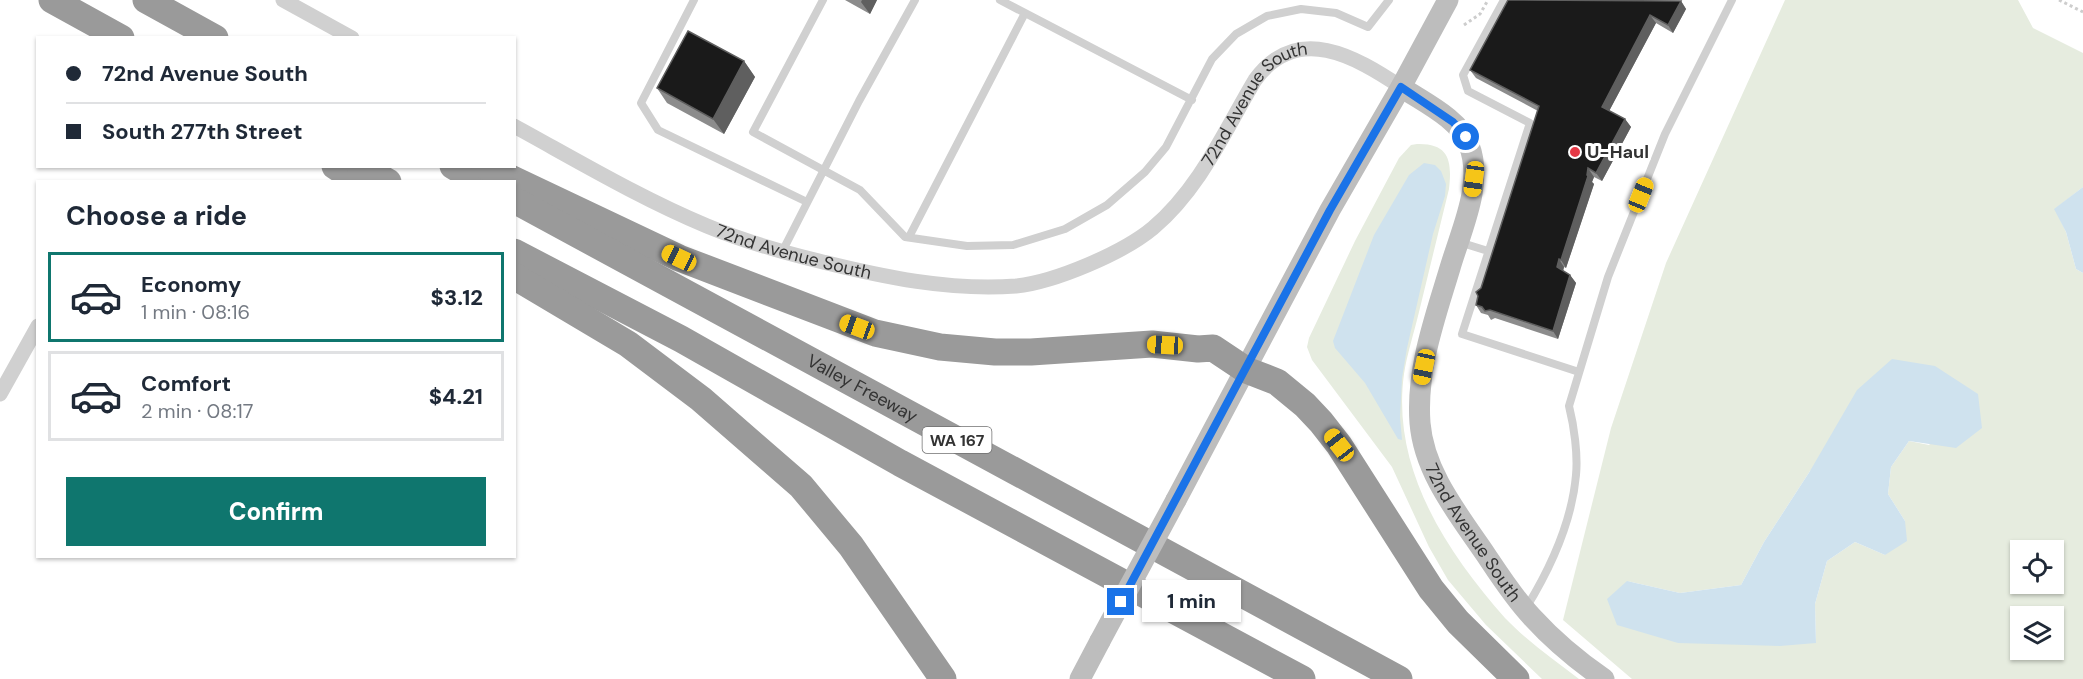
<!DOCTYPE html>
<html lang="en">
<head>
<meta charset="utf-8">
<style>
  :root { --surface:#fff; --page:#f2f2f3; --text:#1f2937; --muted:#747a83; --line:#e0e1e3; --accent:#0f766e }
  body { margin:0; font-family:"DM Sans",sans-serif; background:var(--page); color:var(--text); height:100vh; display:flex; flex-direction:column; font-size:22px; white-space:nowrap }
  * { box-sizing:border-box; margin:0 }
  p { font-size:20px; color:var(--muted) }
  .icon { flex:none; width:33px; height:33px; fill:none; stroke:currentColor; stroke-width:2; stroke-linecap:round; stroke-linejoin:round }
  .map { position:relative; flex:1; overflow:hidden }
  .drawer { position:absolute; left:36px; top:180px; width:480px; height:378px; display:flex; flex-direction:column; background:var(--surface); border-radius:0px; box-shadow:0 2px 4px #0004 }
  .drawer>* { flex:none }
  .guide { position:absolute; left:36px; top:36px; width:480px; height:132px; border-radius:0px; box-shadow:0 2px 4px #0004; display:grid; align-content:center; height:132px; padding:0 30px; background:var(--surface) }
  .fabs { position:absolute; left:2010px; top:540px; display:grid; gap:12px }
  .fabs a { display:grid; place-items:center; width:54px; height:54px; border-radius:0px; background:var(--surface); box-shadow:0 2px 4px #0004; font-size:30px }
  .end { position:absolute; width:27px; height:27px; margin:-14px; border:8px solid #1a73e8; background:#fff; box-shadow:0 0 0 3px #fff }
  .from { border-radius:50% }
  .bubble { position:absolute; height:42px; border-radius:0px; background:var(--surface); box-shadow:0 2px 4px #0004; font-size:20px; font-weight:800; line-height:42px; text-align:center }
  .car { position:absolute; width:18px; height:36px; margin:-18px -9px; border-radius:8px; box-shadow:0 0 4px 2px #0007; background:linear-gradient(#f5c518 24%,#345 0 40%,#f5c518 0 76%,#345 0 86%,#f5c518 0) }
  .guide b { display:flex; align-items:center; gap:21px; height:57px; font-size:22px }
  .guide b+b { border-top:2px solid var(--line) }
  .guide i { width:15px; height:15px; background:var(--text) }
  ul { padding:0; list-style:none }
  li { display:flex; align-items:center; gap:18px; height:90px; margin:0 12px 9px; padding:0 18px; border:3px solid var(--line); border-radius:0px }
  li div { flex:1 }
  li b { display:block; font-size:22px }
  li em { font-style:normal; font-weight:800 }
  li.active { border-color:var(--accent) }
  li>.icon { width:54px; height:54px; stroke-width:1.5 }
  h2 { padding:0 30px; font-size:27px; line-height:72px }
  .action { display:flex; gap:12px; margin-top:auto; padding:12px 30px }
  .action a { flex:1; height:69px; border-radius:0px; background:var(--accent); color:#fff; font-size:24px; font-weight:800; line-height:69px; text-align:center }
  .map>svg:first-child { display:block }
</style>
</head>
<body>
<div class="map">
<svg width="2083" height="679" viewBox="0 0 2083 679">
  <rect width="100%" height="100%" fill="#fff"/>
  <path fill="#e6ecdf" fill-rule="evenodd" d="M1785,0H2018L2033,28L2083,53V187L2055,209L2066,232L2076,269L2083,273V679H1632L1563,620L1611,428L1666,263ZM1978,394L1929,445L1909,441L1891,467L1888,494L1905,521L1885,555L1855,542L1827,561L1815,604L1816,643L1627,581L1680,593L1741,585L1764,542L1810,471ZM2020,550H2054V584H2020ZM2020,616H2054V650H2020Z
    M1417,144C1450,143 1452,162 1449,189C1439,230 1429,271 1419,312C1414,333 1407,354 1404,374C1391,468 1446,551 1505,618C1527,641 1554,660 1579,679H1542L1486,625L1448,580L1429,547L1392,467L1312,360L1307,347L1309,338L1355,241L1399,158L1411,145Z"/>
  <path fill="#cfe2ee" d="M1424,163L1435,165L1441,171L1446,184L1445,196L1433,234L1407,348L1402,378L1400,417L1402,440L1398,439L1365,383L1335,348L1333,341L1374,235L1409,175Z
    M2083,187V273L2076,269L2066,232L2054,209Z
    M1892,359L1935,366L1978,394L1982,428L1956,448L1909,441L1891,467L1888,494L1905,521L1907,541L1885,555L1855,542L1827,561L1815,604L1816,643L1780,646L1678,643L1617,625L1607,599L1627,581L1680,593L1741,585L1764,542L1810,471L1857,390Z"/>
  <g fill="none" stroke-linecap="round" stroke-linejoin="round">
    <path stroke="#cdcdcd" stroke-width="3" stroke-dasharray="3 3" stroke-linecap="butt" d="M2059,0L2083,12
      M1464,25L1480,14L1488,0"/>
    <path stroke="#d0d0d0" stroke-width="8" d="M694,0L641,103L658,130L807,202
      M823,0L753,132L860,190L905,237L967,246L1013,245L1065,229L1107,205L1145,172L1166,147L1212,59L1236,34L1267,16L1301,9L1336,13L1368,27L1389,0
      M1000,0L1192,100
      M1504,0L1463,75L1468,91L1530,123L1462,334L1579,372
      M909,237L1025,13
      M1459,242L1488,251
      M782,252L859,101L915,0
      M1526,608C1550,569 1572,521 1576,475C1578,454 1574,426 1569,406L1608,277L1665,134L1732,0"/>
    <g stroke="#d0d0d0" stroke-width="15">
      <path d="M283,0L352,38"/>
      <path id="s1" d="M514,126C578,161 640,198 707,226C743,241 782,252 819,261C883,277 950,291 1016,286C1055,282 1123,253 1153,228C1200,188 1224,132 1255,80C1297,22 1356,57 1401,87"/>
      <path d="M0,394L38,326"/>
    </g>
    <g stroke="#bdbdbd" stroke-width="21">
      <path id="s2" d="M1401,87C1423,102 1460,119 1469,145C1484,184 1461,230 1450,268C1435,318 1416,369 1420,423C1424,473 1459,515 1486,555C1500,576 1514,598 1532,617C1553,640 1578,661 1604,679"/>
      <path d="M1176,500L1330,210L1401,87L1448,0"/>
      <path d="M1080,679L1100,641"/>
    </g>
    <g stroke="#9a9a9a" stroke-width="27">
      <path d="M52,0L121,38"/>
      <path d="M146,0L215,38"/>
      <path d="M335,166L359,182"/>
      <path d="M360,166L388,182"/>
      <path d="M453,166L480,182"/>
      <path d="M485,166L679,258L875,333L940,347L995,352H1031L1152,344L1198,349L1213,348L1246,370L1277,382L1305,405L1321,422L1339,445L1431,589L1458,622L1516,679"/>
      <path id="s3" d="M514,200L1399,679"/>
      <path d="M514,252L681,339L900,463L1302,679"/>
      <path d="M514,276L628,344L701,399L801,486L851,546L943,679"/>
    </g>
    <path stroke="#bdbdbd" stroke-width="21" d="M1100,641L1176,500"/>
  </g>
  <path fill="#8c8c8c" d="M845,0H877L870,14Z
    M1681,1L1686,9L1673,33L1656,23L1609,111L1625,119L1631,127L1602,181L1594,177L1592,182L1594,184L1566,268L1564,267L1563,271L1570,275L1576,283L1558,339L1495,318L1491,320L1488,315L1481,313L1476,305L1538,111L1476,78L1470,70Z
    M744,61L755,77L724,134L667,103L657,88Z"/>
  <path fill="#5f5f5f" d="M862,0H877L870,14L861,2Z
    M1681,1L1686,9L1673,33L1668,25Z
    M1650,15L1656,23L1607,115L1602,107Z
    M744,61L755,77L724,134L713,119Z
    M1625,119L1631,127L1602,181L1596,173Z
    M1588,168L1594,177L1592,182L1594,184L1566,268L1561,260Z
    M1559,259L1564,267L1562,275L1557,267Z
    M1570,275L1576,283L1558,339L1553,331Z"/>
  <path fill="#1a1a1a" stroke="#5f5f5f" stroke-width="1.5" d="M1508,0L1681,1L1668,25L1650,15L1602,107L1625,119L1596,173L1588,168L1587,175L1588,176L1561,260L1559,259L1557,267L1570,275L1553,331L1490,310L1485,311L1482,307L1476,305L1478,296L1476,292L1481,288L1539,106L1470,70Z
    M688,31L744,61L713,119L657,88Z"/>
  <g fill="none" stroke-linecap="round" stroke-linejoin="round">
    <path stroke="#1a73e8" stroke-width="8" d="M1121,602L1330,210L1401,87L1453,122L1466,137"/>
  </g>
  <circle fill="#e63946" stroke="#fff" stroke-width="2" cx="1575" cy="152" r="6"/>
  <g text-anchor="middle" stroke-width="6" stroke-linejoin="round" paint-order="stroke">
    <rect fill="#fff" stroke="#707070" stroke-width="1.5" x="922.5" y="427" width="69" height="26" rx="4.5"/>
    <g font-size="16" font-weight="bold" fill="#333">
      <text x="957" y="446">WA 167</text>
    </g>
    <g font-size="18" fill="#333" stroke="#fff">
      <text dy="6" stroke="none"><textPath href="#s1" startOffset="848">72nd Avenue South</textPath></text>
      <text dy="6" stroke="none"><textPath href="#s1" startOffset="308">72nd Avenue South</textPath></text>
      <text dy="6" stroke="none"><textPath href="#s3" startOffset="396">Valley Freeway</textPath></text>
      <text dy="6" stroke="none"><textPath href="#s2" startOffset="500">72nd Avenue South</textPath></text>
    </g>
    <g font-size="18" font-weight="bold" fill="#333" stroke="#fff" text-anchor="start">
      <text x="1587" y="158">U-Haul</text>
    </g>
  </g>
</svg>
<div class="fabs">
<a><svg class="icon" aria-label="locate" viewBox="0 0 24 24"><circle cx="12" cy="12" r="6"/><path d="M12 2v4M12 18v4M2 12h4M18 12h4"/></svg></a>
<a><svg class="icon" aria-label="layers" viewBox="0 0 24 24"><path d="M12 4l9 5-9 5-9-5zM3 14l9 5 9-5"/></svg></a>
</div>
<i class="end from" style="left:1466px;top:137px"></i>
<i class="end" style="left:1121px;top:602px"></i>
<div class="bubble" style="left:1142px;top:580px;width:99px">1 min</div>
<i class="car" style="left:1474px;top:179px;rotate:188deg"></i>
<i class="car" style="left:1641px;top:195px;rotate:22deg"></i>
<i class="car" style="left:679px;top:258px;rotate:295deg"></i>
<i class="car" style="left:857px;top:327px;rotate:290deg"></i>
<i class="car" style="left:1165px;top:345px;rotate:273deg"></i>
<i class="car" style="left:1424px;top:367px;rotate:192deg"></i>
<i class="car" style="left:1339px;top:445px;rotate:322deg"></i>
<div class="guide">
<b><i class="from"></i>72nd Avenue South</b>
<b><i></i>South 277th Street</b>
</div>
<section class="drawer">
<h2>Choose a ride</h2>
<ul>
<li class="active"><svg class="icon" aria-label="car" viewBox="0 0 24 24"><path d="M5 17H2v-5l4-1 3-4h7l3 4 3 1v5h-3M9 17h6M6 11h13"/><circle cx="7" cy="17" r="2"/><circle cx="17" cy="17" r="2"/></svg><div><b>Economy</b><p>1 min · 08:16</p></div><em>$3.12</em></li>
<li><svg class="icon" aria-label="car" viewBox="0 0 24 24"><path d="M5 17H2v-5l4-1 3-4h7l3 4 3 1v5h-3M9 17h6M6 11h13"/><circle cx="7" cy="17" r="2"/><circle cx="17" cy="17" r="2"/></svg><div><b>Comfort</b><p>2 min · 08:17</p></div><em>$4.21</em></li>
</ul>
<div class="action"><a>Confirm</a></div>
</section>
</div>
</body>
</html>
